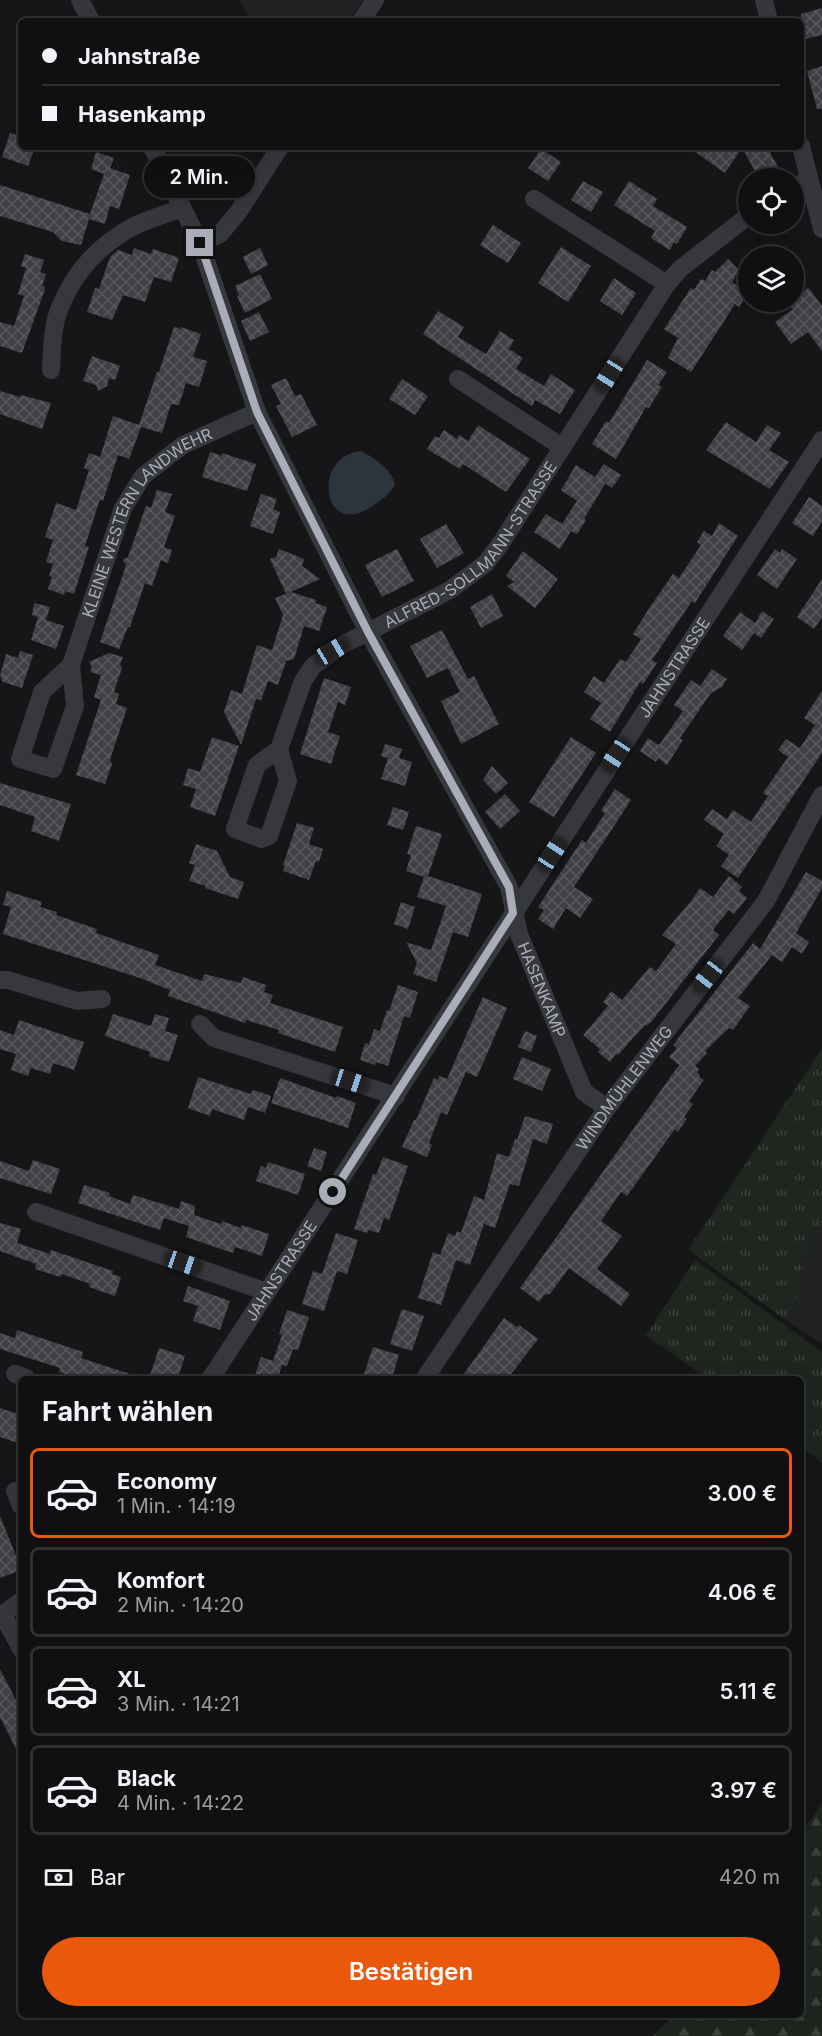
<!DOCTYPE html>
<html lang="de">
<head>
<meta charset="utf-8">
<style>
  :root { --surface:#101012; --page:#19191b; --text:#f1f3f6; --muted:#9c9d9f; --line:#303032; --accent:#ea580c }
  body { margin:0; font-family:Inter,sans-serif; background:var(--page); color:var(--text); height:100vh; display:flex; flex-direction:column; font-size:22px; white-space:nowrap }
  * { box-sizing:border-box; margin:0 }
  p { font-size:20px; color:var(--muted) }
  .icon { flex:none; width:33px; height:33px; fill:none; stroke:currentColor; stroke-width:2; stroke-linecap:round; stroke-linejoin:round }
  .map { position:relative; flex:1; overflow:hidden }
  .drawer { position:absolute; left:18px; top:1376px; width:786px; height:642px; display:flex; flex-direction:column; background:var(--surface); border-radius:9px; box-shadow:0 6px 24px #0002,0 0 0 2px var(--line) }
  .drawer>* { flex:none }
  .guide { position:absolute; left:18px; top:18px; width:786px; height:132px; border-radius:9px; box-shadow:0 6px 24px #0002,0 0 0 2px var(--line); display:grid; align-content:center; height:132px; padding:0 24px; background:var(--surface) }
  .buttons { position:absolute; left:738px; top:168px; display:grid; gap:12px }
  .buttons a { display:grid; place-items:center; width:66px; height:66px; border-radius:50%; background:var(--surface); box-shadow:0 6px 24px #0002,0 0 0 2px var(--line); font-size:30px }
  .end { position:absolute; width:27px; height:27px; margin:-14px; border:8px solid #a8adb8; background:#111; box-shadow:0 0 0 3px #111 }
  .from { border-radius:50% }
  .bubble { position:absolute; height:42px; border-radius:21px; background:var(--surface); box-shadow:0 6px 24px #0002,0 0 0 2px var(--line); font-size:20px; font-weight:600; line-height:42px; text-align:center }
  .car { position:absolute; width:18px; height:36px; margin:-18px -9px; border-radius:8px; box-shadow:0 0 4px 2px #0007; background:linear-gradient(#222 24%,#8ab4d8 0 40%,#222 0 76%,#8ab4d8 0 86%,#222 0) }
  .guide b { display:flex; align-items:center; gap:21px; height:57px; font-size:22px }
  .guide b+b { border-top:2px solid var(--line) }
  .guide i { width:15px; height:15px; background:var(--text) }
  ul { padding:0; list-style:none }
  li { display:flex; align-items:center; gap:18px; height:90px; margin:0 12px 9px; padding:0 12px; border:3px solid var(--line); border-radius:9px }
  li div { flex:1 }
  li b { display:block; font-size:22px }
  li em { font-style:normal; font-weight:600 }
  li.on { border-color:var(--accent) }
  li>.icon { width:54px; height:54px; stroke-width:1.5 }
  h2 { padding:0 24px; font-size:27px; line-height:72px }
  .pay { display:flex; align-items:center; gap:15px; height:66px; padding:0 24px; font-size:22px }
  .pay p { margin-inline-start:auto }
  .cta { display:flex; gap:12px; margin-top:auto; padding:12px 24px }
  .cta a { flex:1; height:69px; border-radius:36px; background:var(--accent); color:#fff; font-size:24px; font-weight:600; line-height:69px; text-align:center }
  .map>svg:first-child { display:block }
</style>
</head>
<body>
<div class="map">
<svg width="822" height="2036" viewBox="0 0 822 2036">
  <defs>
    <pattern id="grass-tufts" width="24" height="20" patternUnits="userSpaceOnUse" patternTransform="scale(1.5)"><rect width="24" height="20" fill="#1e261f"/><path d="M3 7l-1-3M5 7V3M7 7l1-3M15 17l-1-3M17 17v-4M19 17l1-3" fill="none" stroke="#3c433d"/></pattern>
    <pattern id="forest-firs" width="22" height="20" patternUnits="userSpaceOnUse" patternTransform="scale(1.5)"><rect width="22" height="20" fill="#1e261f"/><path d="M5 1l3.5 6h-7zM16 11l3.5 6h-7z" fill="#3c433d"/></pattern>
    <pattern id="building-cross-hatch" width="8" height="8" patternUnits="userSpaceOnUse" patternTransform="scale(1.5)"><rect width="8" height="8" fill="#404145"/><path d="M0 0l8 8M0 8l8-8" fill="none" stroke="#595a5e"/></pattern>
  </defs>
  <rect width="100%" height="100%" fill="#161618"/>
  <path fill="#222225" d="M240,0H363L349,21H251Z
    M822,1222V1344L789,1322L813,1231Z"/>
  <path fill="url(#grass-tufts)" d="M822,1048V1222L813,1231L789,1322L688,1250Z
    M695,1260L822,1352V1462L801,1447V1378H706L646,1335Z"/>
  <path fill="url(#forest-firs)" d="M822,1803V2036H653L674,2015L801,2014V1834Z"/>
  <path fill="#2c353c" d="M361,451C373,457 393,470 395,485C389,495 381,500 371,507C321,540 312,455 361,451Z"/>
  <path fill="url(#building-cross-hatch)" d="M822,8V35L801,40V14Z
    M822,66V109H817L807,71Z
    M10,133L21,137V147H35L28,166L2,157Z
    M688,147H767L784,178H759L742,148L725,173Z
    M541,149L561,162L548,181L528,168Z
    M96,152L114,158L110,168L130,175L119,209L110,206L105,224L89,219L81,245L62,241L53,232L0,216V185L90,214L104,174L91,169Z
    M583,181L603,192L591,212L571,200Z
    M629,181L657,199L653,206L687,227L677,244L674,242L670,250L651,238L655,231L614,205Z
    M493,225L521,243L508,263L480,245Z
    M561,247L591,266L568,302L538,283Z
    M134,248L151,254L153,249L179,258L171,282L154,277L145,302L123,295L112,320L87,312L95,288L99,289L110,257L118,250L132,255Z
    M260,248L268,265L251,274L243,257Z
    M25,254L44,260L40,272L46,274L42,286L45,287L44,292L22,353L0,346V322L14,326L24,296L18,294L26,268L21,266Z
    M728,259L739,270L732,282L748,293L739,307L735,304L691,372L668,358L678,338L664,329L691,288L694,290L701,279L705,281L712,270L715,272Z
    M260,274L272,299L245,313L237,296L239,295L235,286Z
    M614,278L636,293L622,315L600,301Z
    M800,284L804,292L808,287L822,306V351L808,332L791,344L775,322L793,309L787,303L794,302V293Z
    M438,311L464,327L458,337L486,354L500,331L514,340L509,349L523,358L516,369L544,386L551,374L575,390L560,414L535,400L532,406L423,334Z
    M259,312L269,332L250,341L241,321Z
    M174,327L181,329V327L201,334L193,357L207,361L199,387L186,383L179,405L171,404L162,433L141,427L129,459L118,455L103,501L100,499L85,546L89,547L74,594L65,591L64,595L48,589L52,577L49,576L53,564L46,562L53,540L45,537L56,503L76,510L89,470L84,468L89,453L100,457L113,416L139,425L157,372H159Z
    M92,356L120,366L115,380L109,378L107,386L98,391L96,385L83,381Z
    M647,360L667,372L658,385L662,387L649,408L646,407L616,459L592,444L606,421L609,423Z
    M286,378L295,396L301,394L317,425L292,437L276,406L281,404L271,385Z
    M402,379L428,396L415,415L389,399Z
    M0,391L20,397L21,395L51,403L42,429L0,414Z
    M726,422L756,442L767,425L781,433L769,450L789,462L770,489L706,450Z
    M478,425L530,459L506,492L463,464L460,469L427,449L435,436L439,438L444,430L457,439L459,435L468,441Z
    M210,452L222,456V453L256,464L247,491L202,477Z
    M604,464L621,475L612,488L603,482L605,484L584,519L586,520L577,534L571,531L560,549L534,532L546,514L562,524L577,501L561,490L576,465L595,477Z
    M157,490L172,494L165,512L175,516L164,547L172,550L168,563L161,560L152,586L145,583L130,627H128L119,649L100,642L126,565L123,560L128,557L146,506L151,508Z
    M261,494L277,499L273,509L280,512L273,534L250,526Z
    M809,497L822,506V521L813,536L792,523Z
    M719,523L738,536L695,603L692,601L652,660L657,663L643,684L640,682L610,732L590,719L601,703L584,692L594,676L604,683L620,659L626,662L641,639L633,634L650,607L673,574L679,578L701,545L697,542L704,531L712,536Z
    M446,524L464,553L437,568L420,539Z
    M279,549L304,559L302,566L320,579L286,594L270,559L276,557Z
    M397,549L414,581L382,597L365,565Z
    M775,549L780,553L782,549L797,559L777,589L757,575Z
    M523,551L558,579L535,608L507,586L514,582L506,576Z
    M822,579V617L814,629L797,617Z
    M291,592L316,600L315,603L327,607L319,631L304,626L294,659L286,661L278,685L268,681L261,700L256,699L241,745L224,712L231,690L242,694L257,645L272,650L283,615L275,598Z
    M492,594L503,616L481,628L470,607Z
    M34,603L50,607L46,620L64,626L56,649L31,640L38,617L32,615Z
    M762,611L774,619L761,638L754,633L742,650L723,636L740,612L755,623Z
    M442,630L468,679L474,676L499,724L461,744L441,701L460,692L448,668L427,678L410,646Z
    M20,651L33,655L22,688L3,682L0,676L6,654L18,658Z
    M109,653L123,657L120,664L122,668L114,692L119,694L116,704L127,708L110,760L112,764L105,784L76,775L101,700L94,697L101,675L90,672L92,667L89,662Z
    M712,669L727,679L722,687L711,693L680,738L683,740L667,765L658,758L656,762L640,751L648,738L659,745L683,711L674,705L691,680L700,686Z
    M324,678L351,687L345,705L338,702L328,732L340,736L331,764L300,754Z
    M822,691V753L738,878L721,866L729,855L716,846L724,834L704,820L712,809L727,819L733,810L751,822L768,796L763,793L788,757L778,750L786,739L800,748L815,725L804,718Z
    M212,737L239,746L215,816L190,807L196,789L183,785L188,768L200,772Z
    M571,737L596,753L554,817L529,802Z
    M385,744L402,749L399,758L412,762L405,786L381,779L388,758L381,756Z
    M492,766L508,783L496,794L483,780Z
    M0,783L71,804L59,841L31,831L35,817L0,805Z
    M615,789L631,800L574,887L593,899L580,918L566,908L553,929L538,919L544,910L538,907L582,840L586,843L605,813L601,811Z
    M505,794L520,811L500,829L485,812Z
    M393,807L409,812L403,830L387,825Z
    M297,823L314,828L309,844L323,849L319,862L316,861L309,880L283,871L285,866L283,865Z
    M416,826L442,834L428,876L482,894L468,937L453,932L436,982L413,974L417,963L406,942L431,950L446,906L417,897L424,877L406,871L411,855L407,854Z
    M196,844L217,851L230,877L244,882L238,899L205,888L206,886L189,881L195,865L189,863Z
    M806,872L822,881V888L796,933L809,942L802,954L792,947L782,962L772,955L738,998L750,1006L733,1030L729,1028L705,1051L707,1053L695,1066L699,1069L697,1073L700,1075L699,1077L704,1080L689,1101L693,1104L684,1117L687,1119L678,1132L675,1129L627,1196L621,1192L601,1221L622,1236L597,1269L630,1294L621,1306L569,1268L550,1294L544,1295L539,1302L520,1288L679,1065L669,1057L677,1048L673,1045L753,943L760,949Z
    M729,876L742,887L739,891L747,898L734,914L729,910L713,930L719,935L652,1021L646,1026L645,1025L618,1055L616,1054L610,1062L598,1052L600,1049L583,1035L608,1006L603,1002L611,991L622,1000L650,967L656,971L676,944L662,935L691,901L700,888L713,897Z
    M7,891L42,902L40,907L57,912L56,915L97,929L96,933L159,955L155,965L202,981L204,974L241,983L243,977L266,985L264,992L273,995L270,1003L343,1027L335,1052L278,1033L279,1030L246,1020L245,1023L168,996L170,990L140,978L3,934L11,907L3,905Z
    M401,902L415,907L408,929L394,924Z
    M398,985L418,992L410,1018L404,1016L388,1066L376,1062L375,1065L360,1060L365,1043L369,1044L374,1029L380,1031L387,1010L389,1011Z
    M483,997L507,1008L477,1077L466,1072L447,1115L441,1112L429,1143L432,1145L427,1157L402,1147L414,1120H416L434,1078L438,1080L439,1076L447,1079Z
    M113,1014L151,1026L155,1014L169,1018L165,1031L178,1035L169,1062L149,1056L150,1052L105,1036Z
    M19,1020L84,1042L74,1070L53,1063L50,1074L31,1068L28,1076L11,1070L16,1054L0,1049V1030L14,1035Z
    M525,1031L537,1036L531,1052L518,1047Z
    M522,1057L551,1069L542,1091L513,1079Z
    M198,1077L251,1094L253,1090L271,1096L265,1113L248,1107L244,1120L212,1109L210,1116L188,1108Z
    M280,1078L336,1098L337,1096L356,1103L348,1128L271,1103Z
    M525,1116L553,1124L547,1144L533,1139L519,1186L510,1184L495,1228L484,1224L470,1265L456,1260L441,1305L418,1298L433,1252L440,1255L448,1233L455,1236L457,1231L461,1233L474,1196L484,1200L497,1153L509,1157L515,1139L517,1140Z
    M314,1148L327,1152L321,1171L307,1166Z
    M383,1157L408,1166L389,1220L384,1218L379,1233L368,1230L367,1233L354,1229L373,1174L376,1175Z
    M33,1160L60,1169L51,1194L0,1178V1161L29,1171Z
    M268,1162L305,1174L298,1195L256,1181L261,1166L266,1168Z
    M84,1185L110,1193L109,1196L130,1204L133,1195L179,1209L181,1201L195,1206L194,1215L221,1224L222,1221L241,1228L242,1225L269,1234L262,1256L235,1247L233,1253L186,1237L189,1226L164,1218L160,1230L78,1203Z
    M0,1223L21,1229L17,1243L50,1254L51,1250L113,1271L112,1274L121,1277L115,1296L89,1287L90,1284L62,1274L60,1277L35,1269L36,1264L0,1251Z
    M336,1233L358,1240L347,1274L337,1271L324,1311L302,1304L313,1271L322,1274Z
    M188,1286L230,1301L220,1330L193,1321L198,1306L183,1301Z
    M402,1309L424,1316L412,1351L390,1344Z
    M287,1310L309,1317L298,1350L293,1349L287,1366L282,1365L278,1378H254L261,1357L273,1361L282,1335L279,1334Z
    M504,1318L517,1327L519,1325L538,1339L508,1378H461Z
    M17,1330L83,1352L81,1358L133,1375V1378H77L59,1372L60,1368L0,1349V1333L15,1338Z
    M373,1347L399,1355L392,1378H379L364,1374Z
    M159,1348L185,1356L178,1378H149Z
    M0,1408L21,1415V1444L0,1437Z
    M0,1516L21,1568V1570L0,1578Z
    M0,1669L21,1710V1759L0,1717Z"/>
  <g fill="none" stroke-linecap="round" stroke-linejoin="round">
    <g stroke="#37383d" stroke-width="18">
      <path d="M80,0L91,21"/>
      <path d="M764,0L769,21"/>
      <path d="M361,21L375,0"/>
      <path d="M801,146L822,229"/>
      <path id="s1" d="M152,147L200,243L257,412L368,632L509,887L519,934L584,1092L607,1108"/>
      <path d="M794,188L809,179"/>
      <path d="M534,199L667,284"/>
      <path d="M200,243L220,234L239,211L280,147"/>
      <path d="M51,370C52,351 52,328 59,310C73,273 99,245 134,226C149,219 166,214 182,208"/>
      <path d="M458,379L562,447"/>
      <path id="s2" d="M71,665L42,692L20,759L53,769L75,706L71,665L123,508L143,476L183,445L257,412"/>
      <path id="s3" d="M279,749L288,781L269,836L262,839L235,829L257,765L279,749L303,681L313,666L344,644L450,590L486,563L501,543L667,284L680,269L748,216"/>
      <path d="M0,980H8L77,1001L102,999"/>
      <path d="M200,1024L214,1038L396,1096"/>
      <path d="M36,1212L267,1292"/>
      <path d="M15,1374L26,1378"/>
      <path id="s4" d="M211,1378L822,440"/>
      <path id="s5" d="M425,1378L607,1108L766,901L822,795"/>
      <path d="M15,1491L21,1506"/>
      <path d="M3,1615L21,1649"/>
      <path d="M0,1616L21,1601"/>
    </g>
  </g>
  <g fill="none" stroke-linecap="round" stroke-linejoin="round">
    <path stroke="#a8adb8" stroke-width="8" d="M200,243L257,412L368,632L509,887L513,913L333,1192"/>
  </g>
  <g text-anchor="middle" stroke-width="6" stroke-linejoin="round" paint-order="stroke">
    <g font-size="16" fill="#a8adb8" stroke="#111113">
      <text dy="6" stroke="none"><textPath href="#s2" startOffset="420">KLEINE WESTERN LANDWEHR</textPath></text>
      <text dy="6" stroke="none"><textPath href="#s3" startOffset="516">ALFRED-SOLLMANN-STRASSE</textPath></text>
      <text dy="6" stroke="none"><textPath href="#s4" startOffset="848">JAHNSTRASSE</textPath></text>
      <text dy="6" stroke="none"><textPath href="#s1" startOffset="932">HASENKAMP</textPath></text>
      <text dy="6" stroke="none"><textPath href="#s5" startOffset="352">WINDMÜHLENWEG</textPath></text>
      <text dy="6" stroke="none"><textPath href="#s4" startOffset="128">JAHNSTRASSE</textPath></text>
    </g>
  </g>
</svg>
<div class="buttons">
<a><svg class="icon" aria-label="locate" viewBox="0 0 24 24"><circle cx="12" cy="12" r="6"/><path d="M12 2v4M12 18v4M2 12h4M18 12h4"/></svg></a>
<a><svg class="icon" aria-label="layers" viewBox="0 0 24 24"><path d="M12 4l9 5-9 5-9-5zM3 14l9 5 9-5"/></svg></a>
</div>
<i class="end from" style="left:333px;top:1192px"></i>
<i class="end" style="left:200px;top:243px"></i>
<div class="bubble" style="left:144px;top:156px;width:111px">2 Min.</div>
<i class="car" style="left:609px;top:375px;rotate:212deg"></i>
<i class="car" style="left:332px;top:651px;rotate:60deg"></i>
<i class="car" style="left:616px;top:755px;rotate:213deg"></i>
<i class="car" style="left:552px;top:854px;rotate:33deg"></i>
<i class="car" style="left:708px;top:976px;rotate:218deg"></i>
<i class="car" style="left:350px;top:1081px;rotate:108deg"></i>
<i class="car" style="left:183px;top:1263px;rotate:109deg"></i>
<div class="guide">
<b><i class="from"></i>Jahnstraße</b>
<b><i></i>Hasenkamp</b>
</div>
<section class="drawer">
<h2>Fahrt wählen</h2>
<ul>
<li class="on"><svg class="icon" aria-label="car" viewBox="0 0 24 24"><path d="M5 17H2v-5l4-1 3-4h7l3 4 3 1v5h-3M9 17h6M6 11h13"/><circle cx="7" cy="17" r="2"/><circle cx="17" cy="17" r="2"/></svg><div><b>Economy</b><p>1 Min. · 14:19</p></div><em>3.00 €</em></li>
<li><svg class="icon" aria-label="car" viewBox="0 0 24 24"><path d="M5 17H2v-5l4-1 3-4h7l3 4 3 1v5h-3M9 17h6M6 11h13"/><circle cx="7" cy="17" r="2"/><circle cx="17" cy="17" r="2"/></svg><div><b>Komfort</b><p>2 Min. · 14:20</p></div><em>4.06 €</em></li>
<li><svg class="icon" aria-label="car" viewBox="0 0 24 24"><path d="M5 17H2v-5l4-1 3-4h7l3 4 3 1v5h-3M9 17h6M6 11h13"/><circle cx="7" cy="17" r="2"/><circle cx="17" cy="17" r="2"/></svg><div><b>XL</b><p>3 Min. · 14:21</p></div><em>5.11 €</em></li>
<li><svg class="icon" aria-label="car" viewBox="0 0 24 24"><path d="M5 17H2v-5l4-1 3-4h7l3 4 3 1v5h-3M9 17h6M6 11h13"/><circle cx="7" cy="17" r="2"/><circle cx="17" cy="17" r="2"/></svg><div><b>Black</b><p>4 Min. · 14:22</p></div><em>3.97 €</em></li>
</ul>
<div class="pay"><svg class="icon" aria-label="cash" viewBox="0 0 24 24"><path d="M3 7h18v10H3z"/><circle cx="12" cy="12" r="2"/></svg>Bar<p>420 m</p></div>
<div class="cta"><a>Bestätigen</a></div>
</section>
</div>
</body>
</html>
